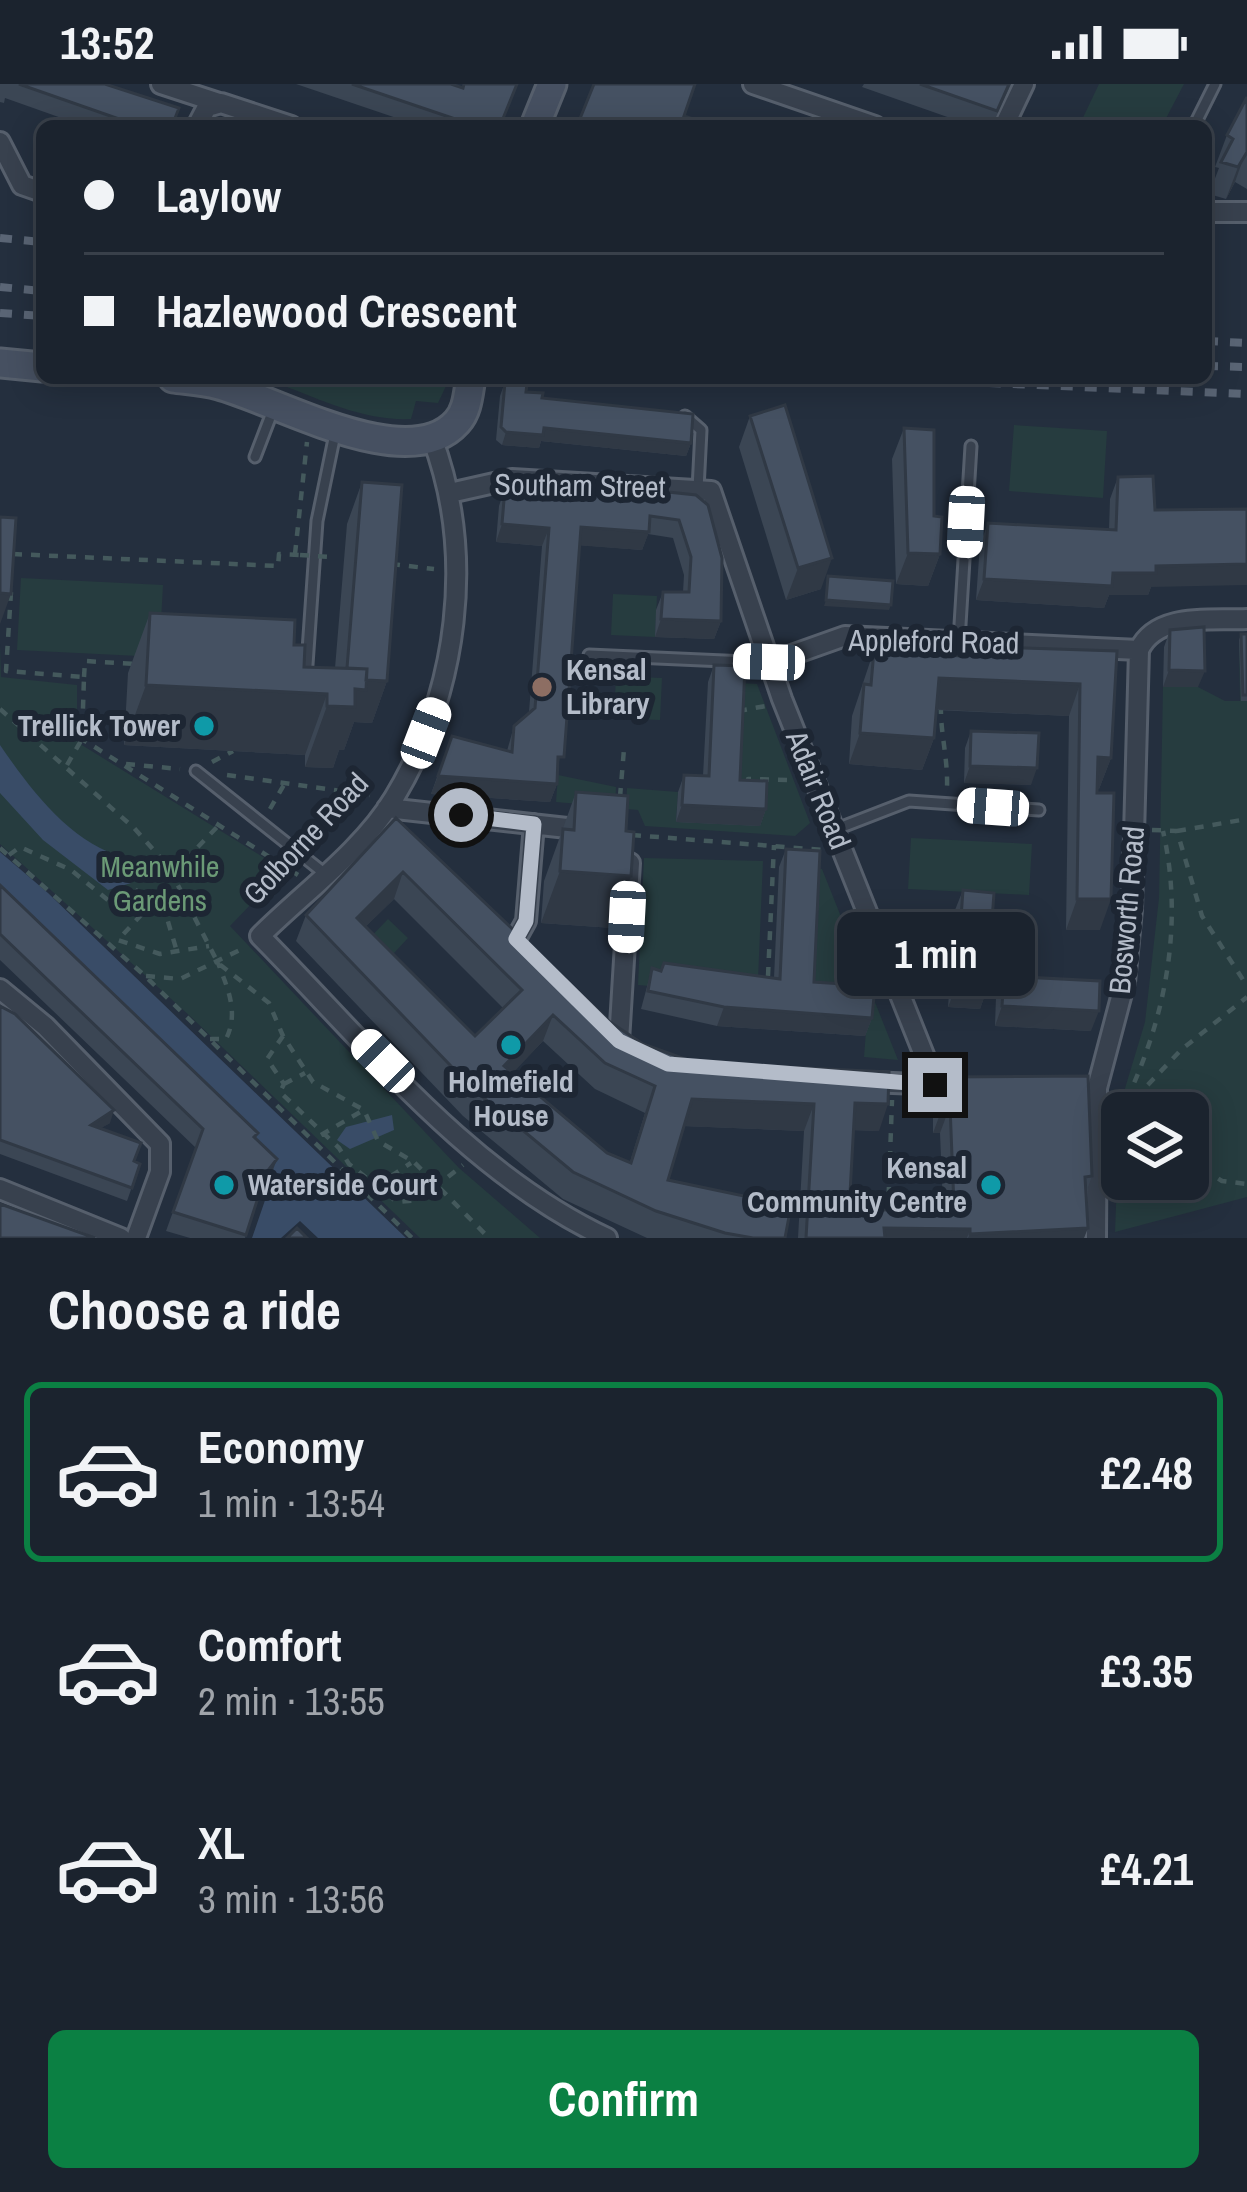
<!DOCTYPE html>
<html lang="en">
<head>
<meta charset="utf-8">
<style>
  :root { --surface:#1b232e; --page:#242b36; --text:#f1f3f6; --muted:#a0a4aa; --line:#39404a; --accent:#0b8043 }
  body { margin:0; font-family:"Archivo Narrow",sans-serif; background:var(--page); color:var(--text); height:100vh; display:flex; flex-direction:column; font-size:45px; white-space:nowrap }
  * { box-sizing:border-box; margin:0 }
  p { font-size:39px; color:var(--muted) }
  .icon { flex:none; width:66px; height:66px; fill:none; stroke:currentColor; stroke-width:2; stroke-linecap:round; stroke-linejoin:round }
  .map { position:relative; height:1154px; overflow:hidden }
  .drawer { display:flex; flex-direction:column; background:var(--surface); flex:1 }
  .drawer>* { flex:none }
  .guide { position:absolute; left:36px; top:36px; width:1176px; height:264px; border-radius:18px; box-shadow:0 6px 30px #0003,0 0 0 3px var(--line); display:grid; align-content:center; height:264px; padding:0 48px; background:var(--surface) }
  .fabs { position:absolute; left:1101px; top:1008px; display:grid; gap:24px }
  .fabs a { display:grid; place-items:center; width:108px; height:108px; border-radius:18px; background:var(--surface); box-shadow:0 6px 30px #0003,0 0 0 3px var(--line); font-size:60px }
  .end { position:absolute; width:54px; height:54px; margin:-27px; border:15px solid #b4bcc9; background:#111; box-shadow:0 0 0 6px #111 }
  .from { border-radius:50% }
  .bubble { position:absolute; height:84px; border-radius:18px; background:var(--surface); box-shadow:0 6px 30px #0003,0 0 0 3px var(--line); font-size:39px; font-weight:700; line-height:84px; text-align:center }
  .car { position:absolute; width:36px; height:72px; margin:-36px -18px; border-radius:15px; box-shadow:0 0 9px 3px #0007; background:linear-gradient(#fff 24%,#345 0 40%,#fff 0 76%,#345 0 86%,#fff 0) }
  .guide b { display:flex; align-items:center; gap:42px; height:114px; font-size:45px }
  .guide b+b { border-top:3px solid var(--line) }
  .guide i { width:30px; height:30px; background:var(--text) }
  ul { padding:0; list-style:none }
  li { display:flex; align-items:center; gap:36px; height:180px; margin:0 24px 18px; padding:0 24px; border:6px solid transparent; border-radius:18px }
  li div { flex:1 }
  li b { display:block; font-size:45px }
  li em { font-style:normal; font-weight:700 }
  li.on { border-color:var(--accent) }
  li>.icon { width:108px; height:108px; stroke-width:1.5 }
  h2 { padding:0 48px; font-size:54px; line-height:144px }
  .primary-button { display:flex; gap:24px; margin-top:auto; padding:24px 48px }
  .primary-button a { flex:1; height:138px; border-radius:18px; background:var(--accent); color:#fff; font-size:48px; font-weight:700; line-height:138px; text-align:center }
  .status { display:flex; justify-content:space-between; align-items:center; height:84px; padding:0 60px; background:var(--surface); direction:ltr }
  .status svg { height:33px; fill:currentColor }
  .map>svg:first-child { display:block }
</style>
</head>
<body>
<div class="status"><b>13:52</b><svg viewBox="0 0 49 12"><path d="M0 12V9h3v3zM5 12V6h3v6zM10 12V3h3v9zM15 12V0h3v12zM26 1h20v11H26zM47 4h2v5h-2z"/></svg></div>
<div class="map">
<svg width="1247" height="1154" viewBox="0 0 1247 1154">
  <rect width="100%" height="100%" fill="#242f3e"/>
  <path fill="#263c3f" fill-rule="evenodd" d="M1099,0H1184L1162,42H1079Z
    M283,294H376L446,302L438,319L416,317L411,335C365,337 324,317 282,301Z
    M1014,341L1107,347L1103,414L1009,407Z
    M21,494L163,501L159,573L17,566Z
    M613,510L657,512L655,553L611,551Z
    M1239,556H1247V1113L1115,1148L1120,1021L1145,938L1159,814L1163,603H1198L1225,617H1240ZM1122,1029H1188V1095H1122Z
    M0,560L1,593L77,601V658L284,786L230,842L459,1084L540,1154H420L191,933L0,760Z
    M616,592L662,594L660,636L614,634Z
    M739,599L757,600L810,739L795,752L645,742L638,726L626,725L627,704L678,708L676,737L734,713Z
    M558,691L616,703L615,723L556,718Z
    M911,754L1032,760L1029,811L908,805Z
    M644,774L763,777L758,895L774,897L814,785H822L898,976L864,973L868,921L638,901Z
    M388,835L408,854L382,882L361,863Z"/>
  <path fill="#394c67" d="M0,661C31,706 71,760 126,774L136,787L131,799L108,806L43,756L0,709Z
    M0,768L48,809L406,1154H318L300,1137L281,1154H252L272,1096L0,826Z
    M392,1031L394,1046L350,1065L337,1056L346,1043Z"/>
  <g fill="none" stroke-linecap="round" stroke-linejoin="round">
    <defs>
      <path id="lane" d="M1194,42L1215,0
        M685,332L701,346L698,405
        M255,373L273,326
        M959,557L971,362
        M589,571L769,579
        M306,595L317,437L335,350
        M196,687L324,789
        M834,746L909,717L1039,726"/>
      <path id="street" d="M161,0L219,19
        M753,0L875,42
        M197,42L207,23L221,19L291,42
        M1004,42L1024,0
        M0,58L22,101L42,108
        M1206,128H1247
        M432,354C476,471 458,608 394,714C362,767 303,809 260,852C367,960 467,1088 607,1154
        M450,409L512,395L711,407L782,615L936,1001
        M769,579L845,552L1139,566
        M387,724L585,746
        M516,855L526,837L534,740
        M0,905L45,942L160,1060V1088L136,1154
        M619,957L630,779
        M868,998L943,1001
        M0,1105L121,1154
        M1096,1154L1097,1004L1125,898L1132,825L1139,566C1157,528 1211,537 1247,535"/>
      <path id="secondary" d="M535,42L552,0
        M0,279L42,283
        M173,294C188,296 204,297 219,301C276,316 408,393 457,338C468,326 468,309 471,294"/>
    </defs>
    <use href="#lane" stroke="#565f6c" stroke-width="15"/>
    <use href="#street" stroke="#565f6c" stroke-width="24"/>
    <use href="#secondary" stroke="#565f6c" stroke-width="33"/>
    <path stroke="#44595c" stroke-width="4.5" stroke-dasharray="9 9" stroke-linecap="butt" d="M13,470L278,482L279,470L300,471
      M295,470L307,358
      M391,480L434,485
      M11,508L6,587L84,593L82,655L298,791
      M84,593L85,577L136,580
      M941,621C940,648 948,673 947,704
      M0,625L134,744L168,782L218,879L269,919L283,952L313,998L364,1026L378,1057L414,1078L485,1150
      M738,627L766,622
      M212,678L233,667
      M126,680L180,685
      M67,681L82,655
      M227,691L370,711
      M748,701V695L791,696
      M620,713L624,665
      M270,725L285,699
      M1152,746L1177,747L1202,832L1247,902
      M1177,747L1247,735
      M632,751L823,766
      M0,764L144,891L412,1154
      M9,771L20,763L71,786L109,817L122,819L139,805L166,831L178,871
      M173,789L219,741
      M154,817L118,856L160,870L209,862
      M146,892L180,895L246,863
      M768,892L774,761
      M283,952L267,975L284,1000L280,1008L339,1064L349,1080L397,1118L419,1116L463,1081
      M210,955H226C239,929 228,905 218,879
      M284,1000L305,989
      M1123,1027L1181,966L1247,913
      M1119,1031C1164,943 1185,844 1163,747
      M321,1051L362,1027
      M1188,1075L1222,1097L1247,1100
      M376,1102L411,1079
      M888,1130L892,1016"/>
    <use href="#lane" stroke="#38414e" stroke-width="9"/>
    <use href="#street" stroke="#38414e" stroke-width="18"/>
    <use href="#secondary" stroke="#465061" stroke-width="27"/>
    <path stroke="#5a6575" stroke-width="8" stroke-dasharray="12 12" stroke-linecap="butt" d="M0,154L42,158
      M0,203L42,207
      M0,229L42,232
      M1206,257L1247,259
      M1206,282L1247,283
      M869,294L1247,310"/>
    <path stroke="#44595c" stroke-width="4.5" stroke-dasharray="9 9" stroke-linecap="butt" d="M300,471L329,473"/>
  </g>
  <path fill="#3b4654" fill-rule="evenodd" d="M0,0H105L172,42H84L5,14L4,19L0,18Z
    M296,0H451L500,42H420Z
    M864,0H1011L992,42H973L862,3Z
    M1247,13V105L1235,98L1226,115L1209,110L1219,84L1215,83L1227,51Z
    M505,298L542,314L691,359L686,372L541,357L539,364L502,361L496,356L500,312Z
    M750,332L821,505L786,516L739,363Z
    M904,344L940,470L928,502L896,500L892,375Z
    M1118,393L1151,503L1148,511H1109L1104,524L976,516L980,460L988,439L1109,446L1110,415Z
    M362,398L387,597L372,639L354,638L344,666H339L333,684L305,683V671L124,661L128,589L150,529L294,561L304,583L335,584L347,440Z
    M505,404L655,415L658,407L696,411L721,537L714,555L655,553L656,526L663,508H683L684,491L673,454L648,450L642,466L579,461L557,700L550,718L431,710L452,652L507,667L514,642L529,628L542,462L496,458L499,422Z
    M1170,546L1198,603H1163L1164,563Z
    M1241,550H1247V617H1241L1239,556Z
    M960,562L1117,567L1111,674L1099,705H1097L1100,846H1066L1069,632L936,626L934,654L922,686L849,680L852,632L874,566L956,572Z
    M714,581L740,696L766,725L760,742L676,738L678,708L684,691L703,692L708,598Z
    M971,647L1031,701L964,699L965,664Z
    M576,708L626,747L631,792L613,844L541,839L544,797Z
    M396,734L610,938L643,960L879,1047L853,1046L849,1128L943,1122L940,1049H933V1020L943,993L1092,1092L1086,1109L1084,1154H798L804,1047L684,1042L668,1096L785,1154H647L563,1115L463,1032L296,857L306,831ZM394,815L503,924L475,952L366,842ZM543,957L595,1005L645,1029L630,1078L607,1069L512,989Z
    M786,765L814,898L872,934L865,952L717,942L641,925L652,884L661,887L774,894L779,783Z
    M0,801L258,1049L256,1055L270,1094L260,1106L245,1154H190L166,1147L196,1064L0,876Z
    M963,806L987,905L980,925L948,923L955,826Z
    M1004,892L1091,947L995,942L996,912Z
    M0,922L110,1039L100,1044L134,1077L140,1080L127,1117L0,1070Z"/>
  <path fill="#303945" d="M1246,67L1235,98L1226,115L1238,83Z
    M544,344L691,359L686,372L541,357L539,364L502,361L506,348Z
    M502,440L549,444L542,462L496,458Z
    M581,443L649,448L642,466L574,461Z
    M908,469L940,470L928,502L896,500Z
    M832,474L821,505L786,516L798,484Z
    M1247,480V501L1151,503L1148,511H1109L1104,524L976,516L984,495L1113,489L1156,482Z
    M0,509L11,510L0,540Z
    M826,516L891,521L889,526L824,522Z
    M661,535L721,537L714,555L655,553Z
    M1169,586L1205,587L1198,603H1163Z
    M347,594L387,597L372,639L354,638L344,666H339L333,684L305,683L327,622Z
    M939,594L1080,600L1069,632L927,625Z
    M146,601L327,610L305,671L124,661Z
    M860,649L934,654L922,686L849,680Z
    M1098,673L1111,674L1099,705H1087Z
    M970,682L1037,684L1031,701L964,699Z
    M438,692L557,700L550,718L431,710Z
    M682,721L766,725L760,742L676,738Z
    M560,787L631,792L613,844L541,839Z
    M403,788L394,815L347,861L357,834Z
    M1077,815H1111L1100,846H1066Z
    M956,903L987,905L980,925L948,923Z
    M1002,922L1099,927L1091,947L995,942Z
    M724,923L872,934L865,952L717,942Z
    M553,931L543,957L494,1009L504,982Z
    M692,1015L814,1020L804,1047L682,1042Z
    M855,1019L888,1020L879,1047L845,1046Z
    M943,1022H950L940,1049H933Z
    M114,1026L110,1039L86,1053L91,1041Z
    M277,1075L270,1094L259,1108L266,1089Z
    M884,1144L970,1145L967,1154H881Z
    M1088,1144L1084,1154H968L970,1150Z"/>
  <path fill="#455162" stroke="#303945" stroke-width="3" fill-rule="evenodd" d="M19,0H105L179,24L172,42H139Z
    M352,0H451L463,4L464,0H517L500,42H466L467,39Z
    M594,0H695L684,32L714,42H577Z
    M920,0H1009L997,27Z
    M1247,13V68L1238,83L1221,78L1233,55L1227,51Z
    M505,298L527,300L526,308L543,309L542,314L693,330L691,359L544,344L543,351L506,348L501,343Z
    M785,321L832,474L798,484L750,332Z
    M904,344L934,346V432L942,433L940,470L908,469Z
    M1153,392L1155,426L1247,425V480L1156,482V489H1113L1112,502L984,495L988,439L1116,446L1118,393Z
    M362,398L402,401L387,597L366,596L367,585L347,584Z
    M505,404L657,415L658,407L696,411L708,421L722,474L721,537L661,535L663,508H689L691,473L679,436L650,432L649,448L581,443L564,673H558L557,700L438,692L452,652L512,668L514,642L535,624L549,444L502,440Z
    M0,433L16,434L11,510L0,509Z
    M828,492L893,497L891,521L826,516Z
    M150,529L295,536L294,561H305L304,583L367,585L366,606L355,605V623L327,622V610L146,601Z
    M1204,543L1205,587L1169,586L1170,546Z
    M1241,550H1247V611H1243Z
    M960,562L1117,567L1111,674L1098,673L1097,709H1114L1111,815H1077L1080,600L939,594L934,654L860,649L864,600L871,601L874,566L960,572Z
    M714,581L745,582L740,696L767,697L766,725L682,721L684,691L709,692Z
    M971,647L1039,649L1037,684L970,682Z
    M576,708L628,712L626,747L634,748L631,792L560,787L563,745L574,746Z
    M396,734L610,938L643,960L696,979L889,988L888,1020L855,1019L849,1128L954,1122L950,1022H943V993L1088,992L1092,1092L1085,1093L1088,1144L970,1150V1145L884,1144L885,1154H806L814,1020L692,1015L668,1096L791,1122L785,1154H753L725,1149L656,1127L573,1088L473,1005L306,831ZM403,788L522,906L475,952L357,834ZM553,931L605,979L655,1002L631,1079L607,1069L504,982Z
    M786,765L820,767L814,898L875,902L872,934L724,923L648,907L652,884L661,887L664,879L780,895Z
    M0,801L258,1049L254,1053L277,1075L266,1089L246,1151L173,1128L203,1045L0,850Z
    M963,806L994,809L987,905L956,903Z
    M1004,892L1100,897L1099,927L1002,922Z
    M0,922L15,930L114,1026L91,1041L141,1059L134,1077L140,1080L132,1104L0,1056Z
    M0,1120L95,1154H0Z
    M297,1144L307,1154H287Z"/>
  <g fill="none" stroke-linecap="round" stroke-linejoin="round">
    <path stroke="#b4bcc9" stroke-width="15" d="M461,731L534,740L526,837L516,855L619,957L668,980L935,1001"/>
  </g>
  <circle fill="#8d6e63" stroke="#1d2633" stroke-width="4.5" cx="542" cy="603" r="12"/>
  <g fill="#0f9aa8" stroke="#1d2633" stroke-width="4.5">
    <circle cx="204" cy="642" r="12"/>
    <circle cx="511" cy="961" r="12"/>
    <circle cx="224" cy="1101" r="12"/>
    <circle cx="991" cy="1101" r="12"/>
  </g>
  <g text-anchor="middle" stroke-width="12" stroke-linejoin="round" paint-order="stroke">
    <g font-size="30" fill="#b4bcc9" stroke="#1d2633">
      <text transform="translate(580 402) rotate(1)" y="10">Southam Street</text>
      <text transform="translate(934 558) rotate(1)" y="10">Appleford Road</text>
      <text transform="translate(818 706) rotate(68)" y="10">Adair Road</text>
      <text transform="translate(306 755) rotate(-47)" y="10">Golborne Road</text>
      <text transform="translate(1127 826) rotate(-85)" y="10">Bosworth Road</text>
    </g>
    <g font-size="30" font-weight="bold" fill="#b4bcc9" stroke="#1d2633" text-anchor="start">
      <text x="566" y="596">Kensal<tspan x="566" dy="34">Library</tspan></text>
      <text x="180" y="652" text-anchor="end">Trellick Tower</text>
      <text x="511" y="1008" text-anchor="middle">Holmefield<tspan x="511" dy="34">House</tspan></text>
      <text x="967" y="1094" text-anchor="end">Kensal<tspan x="967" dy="34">Community Centre</tspan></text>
      <text x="248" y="1111">Waterside Court</text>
    </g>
    <g font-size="30" fill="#6b9a76" stroke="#1d2633">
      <text x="160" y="793">Meanwhile<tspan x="160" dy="34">Gardens</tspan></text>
    </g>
  </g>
</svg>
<div class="fabs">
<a><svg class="icon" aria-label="layers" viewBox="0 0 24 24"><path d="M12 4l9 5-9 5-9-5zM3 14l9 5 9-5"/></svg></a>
</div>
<i class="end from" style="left:461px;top:731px"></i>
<i class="end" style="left:935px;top:1001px"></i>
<div class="bubble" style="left:837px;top:828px;width:198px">1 min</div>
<i class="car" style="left:966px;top:438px;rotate:183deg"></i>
<i class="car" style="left:769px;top:578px;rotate:272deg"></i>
<i class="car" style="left:426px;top:649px;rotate:21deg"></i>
<i class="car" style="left:993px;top:723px;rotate:274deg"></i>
<i class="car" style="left:627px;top:833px;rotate:183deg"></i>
<i class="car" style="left:383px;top:977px;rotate:315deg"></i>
<div class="guide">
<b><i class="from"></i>Laylow</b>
<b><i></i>Hazlewood Crescent</b>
</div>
</div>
<section class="drawer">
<h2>Choose a ride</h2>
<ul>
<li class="on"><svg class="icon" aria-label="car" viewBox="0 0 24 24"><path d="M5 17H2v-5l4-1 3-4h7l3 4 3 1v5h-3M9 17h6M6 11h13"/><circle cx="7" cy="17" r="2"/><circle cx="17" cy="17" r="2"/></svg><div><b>Economy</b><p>1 min · 13:54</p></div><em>£2.48</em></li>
<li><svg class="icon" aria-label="car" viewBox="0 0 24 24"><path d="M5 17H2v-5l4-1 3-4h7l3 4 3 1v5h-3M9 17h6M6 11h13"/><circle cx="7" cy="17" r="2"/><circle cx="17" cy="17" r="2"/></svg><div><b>Comfort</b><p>2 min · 13:55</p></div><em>£3.35</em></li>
<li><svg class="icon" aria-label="car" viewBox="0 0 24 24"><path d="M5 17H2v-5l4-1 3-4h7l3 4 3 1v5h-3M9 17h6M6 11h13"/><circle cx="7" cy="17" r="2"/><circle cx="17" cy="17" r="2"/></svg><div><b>XL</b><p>3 min · 13:56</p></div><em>£4.21</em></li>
</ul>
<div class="primary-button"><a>Confirm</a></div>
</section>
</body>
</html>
